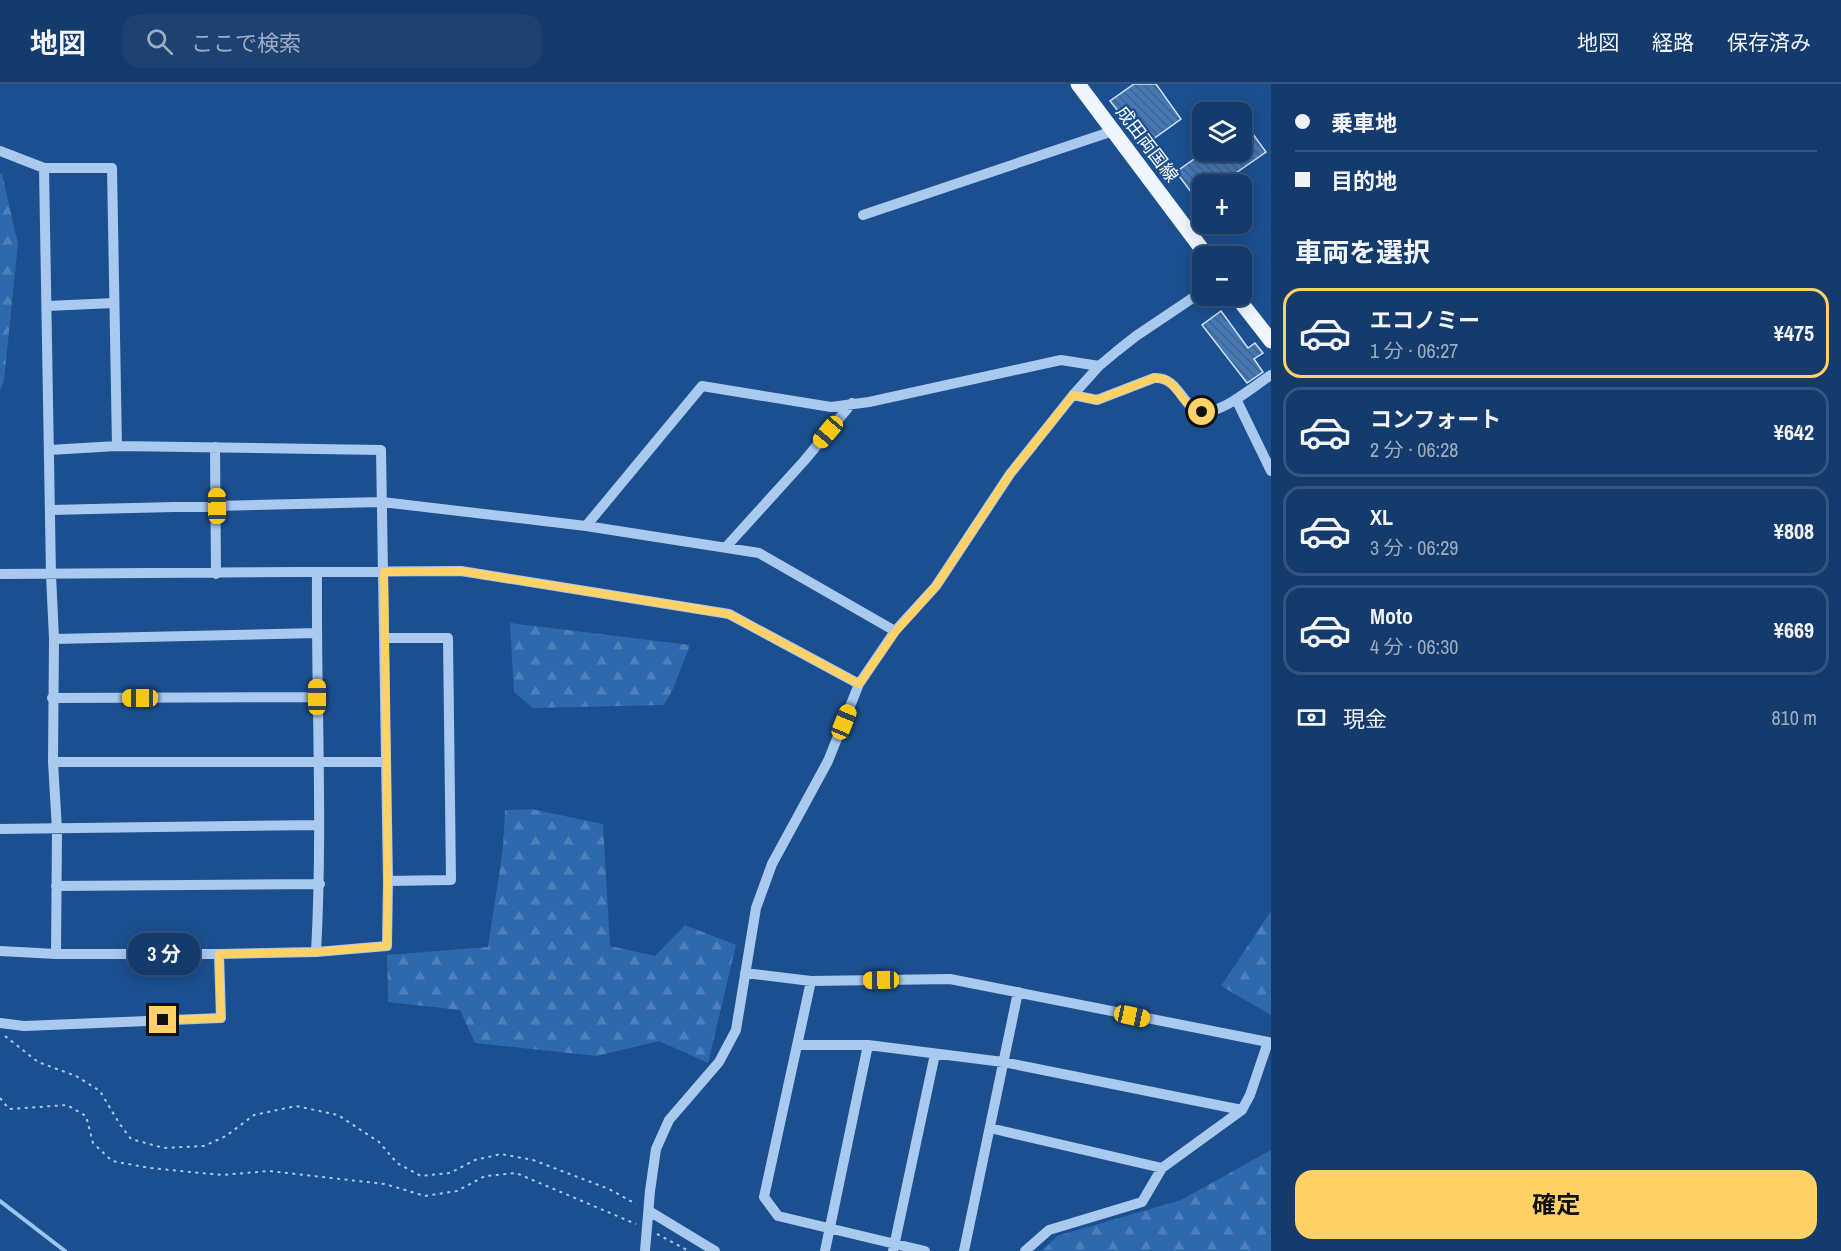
<!DOCTYPE html>
<html lang="ja">
<head>
<meta charset="utf-8">
<style>
  :root { --surface:#143b6b; --page:#1d4271; --text:#f1f3f6; --muted:#9dadc1; --line:#33557e; --accent:#ffd166 }
  body { margin:0; font-family:"Archivo Narrow","Noto Sans JP",sans-serif; background:var(--page); color:var(--text); height:100vh; display:flex; flex-direction:column; font-size:22px; white-space:nowrap }
  * { box-sizing:border-box; margin:0 }
  p { font-size:20px; color:var(--muted) }
  .icon { flex:none; width:33px; height:33px; fill:none; stroke:currentColor; stroke-width:2; stroke-linecap:round; stroke-linejoin:round }
  .map { position:relative; flex:1; overflow:hidden }
  .sheet { display:flex; flex-direction:column; background:var(--surface); width:570px }
  .sheet>* { flex:none }
  .top-card { display:grid; align-content:center; height:132px; padding:0 24px; background:var(--surface) }
  .fabs { position:absolute; left:1192px; top:18px; display:grid; gap:12px }
  .fabs a { display:grid; place-items:center; width:60px; height:60px; border-radius:12px; background:var(--surface); box-shadow:0 3px 15px #0003,0 0 0 2px var(--line); font-size:30px }
  .end { position:absolute; width:27px; height:27px; margin:-14px; border:8px solid #ffd166; background:#111; box-shadow:0 0 0 3px #111 }
  .from { border-radius:50% }
  .bubble { position:absolute; height:42px; border-radius:18px; background:var(--surface); box-shadow:0 3px 15px #0003,0 0 0 2px var(--line); font-size:20px; font-weight:700; line-height:42px; text-align:center }
  .car { position:absolute; width:18px; height:36px; margin:-18px -9px; border-radius:8px; box-shadow:0 0 4px 2px #0007; background:linear-gradient(#f5c518 24%,#345 0 40%,#f5c518 0 76%,#345 0 86%,#f5c518 0) }
  .top-card b { display:flex; align-items:center; gap:21px; height:57px; font-size:22px }
  .top-card b+b { border-top:2px solid var(--line) }
  .top-card i { width:15px; height:15px; background:var(--text) }
  ul { padding:0; list-style:none }
  li { display:flex; align-items:center; gap:18px; height:90px; margin:0 12px 9px; padding:0 12px; border:3px solid var(--line); border-radius:18px }
  li div { flex:1 }
  li b { display:block; font-size:22px }
  li em { font-style:normal; font-weight:700 }
  li.current { border-color:var(--accent) }
  li>.icon { width:54px; height:54px; stroke-width:1.5 }
  h2 { padding:0 24px; font-size:27px; line-height:72px }
  .pay { display:flex; align-items:center; gap:15px; height:66px; padding:0 24px; font-size:22px }
  .pay p { margin-inline-start:auto }
  .cta { display:flex; gap:12px; margin-top:auto; padding:12px 24px }
  .cta a { flex:1; height:69px; border-radius:18px; background:var(--accent); color:#111; font-size:24px; font-weight:700; line-height:69px; text-align:center }
  header { display:flex; align-items:center; gap:36px; box-sizing:border-box; height:84px; padding:0 30px; background:var(--surface); border-bottom:2px solid var(--line) }
  header strong { font-size:28px }
  nav { display:flex; gap:33px; margin-inline-start:auto; font-size:21px }
  .search { width:420px; height:54px; background:var(--page); display:flex; align-items:center; gap:15px; box-sizing:border-box; padding:0 21px; border-radius:18px; color:var(--muted); font-size:22px }
  main { display:flex; flex:1; min-height:0 }
  .map>svg:first-child { display:block }
</style>
</head>
<body>
<header>
<strong>地図</strong>
<div class="search"><svg class="icon" aria-label="search" viewBox="0 0 24 24"><circle cx="10" cy="10" r="6"/><path d="M15 15l6 6"/></svg>ここで検索</div>
<nav><a>地図</a><a>経路</a><a>保存済み</a></nav>
</header>
<main>
<div class="map">
<svg width="1271" height="1167" viewBox="0 0 1271 1167">
  <defs>
    <pattern id="forest-firs" width="22" height="20" patternUnits="userSpaceOnUse" patternTransform="scale(1.5)"><rect width="22" height="20" fill="#2e69ad"/><path d="M5 1l3.5 6h-7zM16 11l3.5 6h-7z" fill="#4d80b9"/></pattern>
    <pattern id="building-back-hatch" width="6" height="6" patternUnits="userSpaceOnUse" patternTransform="scale(1.5)"><rect width="6" height="6" fill="#4478b7"/><path d="M-1 5l2 2M0 0l6 6M5-1l2 2" fill="none" stroke="#486282"/></pattern>
  </defs>
  <rect width="100%" height="100%" fill="#1b4f8f"/>
  <path fill="url(#forest-firs)" d="M0,89L2,90L18,160L4,296L0,307Z
    M510,539L690,561L673,605L664,621L533,624L514,608Z
    M531,725L603,740L610,862L655,872L685,841L736,861L708,979L659,957L597,972L475,959L460,926L388,918L387,871L488,863L503,764L505,726Z
    M1271,827V931L1221,902Z
    M1271,1066V1167H1042L1057,1152L1181,1116Z"/>
  <g fill="none" stroke-linecap="round" stroke-linejoin="round">
    <path stroke="#9cc4f0" stroke-width="4" d="M0,1117L65,1167"/>
  </g>
  <path fill="url(#building-back-hatch)" stroke="#cfe3fa" stroke-width="1.5" d="M1134,0H1156L1181,35L1149,58L1127,28L1122,32L1110,17Z
    M1242,35L1266,68L1220,100H1203V124L1176,88L1204,68H1242Z
    M1221,227L1248,264L1255,259L1263,269L1254,275L1263,288L1247,299L1202,241Z"/>
  <g fill="none" stroke-linecap="round" stroke-linejoin="round">
    <path stroke="#a9c9ee" stroke-width="2" stroke-dasharray="3 4.5" stroke-linecap="butt" d="M5,952L38,978L76,992L100,1007L119,1039L131,1055L164,1064L204,1062L226,1052L254,1031L296,1022L338,1031L379,1058L397,1079L421,1092L450,1089L475,1076L501,1070L533,1076L609,1105L636,1120
      M0,1014L9,1025L67,1021L86,1032L93,1059L112,1077L150,1084L222,1091L269,1087L385,1100L425,1112L457,1107L485,1092L516,1089L636,1140
      M657,1150L687,1166"/>
    <path stroke="#a9c9ee" stroke-width="10" d="M0,67L44,84L51,491L54,555L53,678L57,746L56,870
      M44,84H112L117,362
      M863,131L1113,47
      M47,222L114,219
      M1073,311L1097,316L1154,294C1183,292 1182,334 1210,327C1230,323 1254,302 1271,291
      M1236,315L1271,387
      M215,363L216,490
      M51,426L382,418L586,442L759,469L895,547
      M586,442L702,302L831,323L869,318L1061,276L1099,282
      M726,463L804,377L852,319
      M0,490L461,487L729,530L859,600
      M385,554H448L451,796L388,797
      M54,555L317,549
      M52,614L317,613
      M53,678H386
      M0,745L319,741
      M56,802L320,800
      M0,867L56,870H219L316,868L387,862L388,797L381,366L117,362L49,366
      M316,868C323,742 316,615 317,489
      M745,889L811,897L950,895L1268,958L1250,1011L1242,1026L1162,1084L1142,1118L1049,1146L1025,1167
      M811,897L764,1113L778,1132L925,1167
      M0,939L24,942L221,934L219,870
      M797,961H868L1003,978L1242,1026
      M990,1044L1162,1084
      M649,1127L715,1167
      M645,1167L650,1107L656,1065L669,1036L719,978L736,946L756,824L772,780L828,677L859,600L895,547L936,502L1010,390L1073,311L1099,282L1117,267L1136,252L1203,207
      M825,1167L868,961
      M893,1167L935,970
      M964,1167L1018,908"/>
    <path stroke="#f0f6ff" stroke-width="15" d="M1078,0L1207,172
      M1236,212L1271,257"/>
  </g>
  <g fill="none" stroke-linecap="round" stroke-linejoin="round">
    <path stroke="#ffd166" stroke-width="8" d="M163,936L221,934L219,870L316,868L387,862L388,797L384,488L461,487L729,530L859,600L896,547L936,502L1010,390L1073,311L1097,316L1154,294C1179,292 1180,324 1202,328"/>
  </g>
  <g text-anchor="middle" stroke-width="4.5" stroke-linejoin="round" paint-order="stroke">
    <g font-size="18" fill="#fff" stroke="#1b4f8f">
      <text transform="translate(1147 60) rotate(53)" y="6">成田両国線</text>
    </g>
  </g>
</svg>
<div class="fabs">
<a><svg class="icon" aria-label="layers" viewBox="0 0 24 24"><path d="M12 4l9 5-9 5-9-5zM3 14l9 5 9-5"/></svg></a>
<a>+</a>
<a>−</a>
</div>
<i class="end from" style="left:1202px;top:328px"></i>
<i class="end" style="left:163px;top:936px"></i>
<div class="bubble" style="left:128px;top:849px;width:72px">3 分</div>
<i class="car" style="left:828px;top:348px;rotate:220deg"></i>
<i class="car" style="left:217px;top:422px;rotate:359deg"></i>
<i class="car" style="left:317px;top:613px;rotate:0deg"></i>
<i class="car" style="left:140px;top:614px;rotate:270deg"></i>
<i class="car" style="left:844px;top:638px;rotate:22deg"></i>
<i class="car" style="left:881px;top:896px;rotate:269deg"></i>
<i class="car" style="left:1132px;top:932px;rotate:102deg"></i>
</div>
<section class="sheet">
<div class="top-card">
<b><i class="from"></i>乗車地</b>
<b><i></i>目的地</b>
</div>
<h2>車両を選択</h2>
<ul>
<li class="current"><svg class="icon" aria-label="car" viewBox="0 0 24 24"><path d="M5 17H2v-5l4-1 3-4h7l3 4 3 1v5h-3M9 17h6M6 11h13"/><circle cx="7" cy="17" r="2"/><circle cx="17" cy="17" r="2"/></svg><div><b>エコノミー</b><p>1 分 · 06:27</p></div><em>¥475</em></li>
<li><svg class="icon" aria-label="car" viewBox="0 0 24 24"><path d="M5 17H2v-5l4-1 3-4h7l3 4 3 1v5h-3M9 17h6M6 11h13"/><circle cx="7" cy="17" r="2"/><circle cx="17" cy="17" r="2"/></svg><div><b>コンフォート</b><p>2 分 · 06:28</p></div><em>¥642</em></li>
<li><svg class="icon" aria-label="car" viewBox="0 0 24 24"><path d="M5 17H2v-5l4-1 3-4h7l3 4 3 1v5h-3M9 17h6M6 11h13"/><circle cx="7" cy="17" r="2"/><circle cx="17" cy="17" r="2"/></svg><div><b>XL</b><p>3 分 · 06:29</p></div><em>¥808</em></li>
<li><svg class="icon" aria-label="car" viewBox="0 0 24 24"><path d="M5 17H2v-5l4-1 3-4h7l3 4 3 1v5h-3M9 17h6M6 11h13"/><circle cx="7" cy="17" r="2"/><circle cx="17" cy="17" r="2"/></svg><div><b>Moto</b><p>4 分 · 06:30</p></div><em>¥669</em></li>
</ul>
<div class="pay"><svg class="icon" aria-label="cash" viewBox="0 0 24 24"><path d="M3 7h18v10H3z"/><circle cx="12" cy="12" r="2"/></svg>現金<p>810 m</p></div>
<div class="cta"><a>確定</a></div>
</section>
</main>
</body>
</html>
